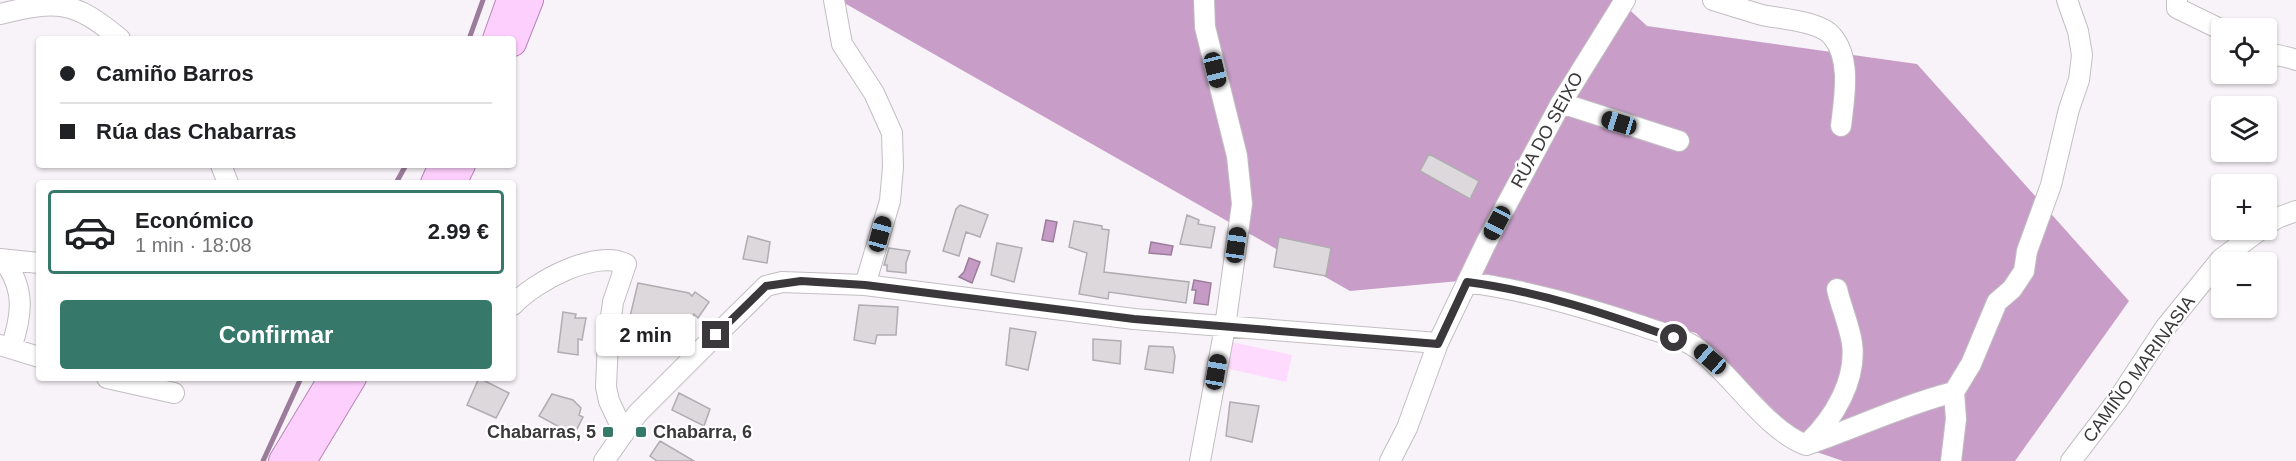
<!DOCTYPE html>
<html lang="es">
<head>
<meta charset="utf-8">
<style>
  :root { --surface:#fff; --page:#f6f6f6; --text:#202124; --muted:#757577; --line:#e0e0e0; --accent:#367869 }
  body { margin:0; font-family:Arial,sans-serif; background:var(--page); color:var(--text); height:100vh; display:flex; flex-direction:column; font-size:22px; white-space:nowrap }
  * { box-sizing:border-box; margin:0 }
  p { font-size:20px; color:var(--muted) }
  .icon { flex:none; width:33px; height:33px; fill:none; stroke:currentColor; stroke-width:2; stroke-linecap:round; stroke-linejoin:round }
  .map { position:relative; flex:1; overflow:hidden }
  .details { position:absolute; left:36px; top:180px; width:480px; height:201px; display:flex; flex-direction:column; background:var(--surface); border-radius:6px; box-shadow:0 2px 4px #0004 }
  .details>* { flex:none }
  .banner { position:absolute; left:36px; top:36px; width:480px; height:132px; border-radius:6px; box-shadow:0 2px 4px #0004; display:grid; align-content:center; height:132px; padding:0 24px; background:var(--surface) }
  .tools { position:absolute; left:2211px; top:18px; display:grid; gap:12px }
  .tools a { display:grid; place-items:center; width:66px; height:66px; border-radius:6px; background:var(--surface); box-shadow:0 2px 4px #0004; font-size:30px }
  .end { position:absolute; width:27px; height:27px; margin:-14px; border:8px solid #3a383a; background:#fff; box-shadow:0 0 0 3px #fff }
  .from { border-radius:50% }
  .bubble { position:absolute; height:42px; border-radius:6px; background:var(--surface); box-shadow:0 2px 4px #0004; font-size:20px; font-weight:700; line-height:42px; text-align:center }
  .car { position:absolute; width:18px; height:36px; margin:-18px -9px; border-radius:8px; box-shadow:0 0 4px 2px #0007; background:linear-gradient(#222 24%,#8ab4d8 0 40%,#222 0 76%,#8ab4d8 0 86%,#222 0) }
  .banner b { display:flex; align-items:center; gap:21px; height:57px; font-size:22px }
  .banner b+b { border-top:2px solid var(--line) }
  .banner i { width:15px; height:15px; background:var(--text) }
  ul { padding:10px 0 0; list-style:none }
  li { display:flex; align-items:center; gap:18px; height:84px; margin:0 12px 9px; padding:0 12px; border:3px solid transparent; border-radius:6px }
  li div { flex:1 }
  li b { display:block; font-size:22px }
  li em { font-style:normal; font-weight:700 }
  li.current { border-color:var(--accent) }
  li>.icon { width:54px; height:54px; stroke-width:1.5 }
  .cta { display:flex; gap:12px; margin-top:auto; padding:12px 24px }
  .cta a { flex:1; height:69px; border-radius:6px; background:var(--accent); color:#fff; font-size:24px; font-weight:700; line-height:69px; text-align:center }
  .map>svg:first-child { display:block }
</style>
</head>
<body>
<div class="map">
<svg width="2296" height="461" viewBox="0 0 2296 461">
  <rect width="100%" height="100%" fill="#f8f3f8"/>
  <path fill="#fedafe" d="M1231,342L1292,355L1286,382L1225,368Z"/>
  <path fill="#c89ec8" d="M839,0H1619L1647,26L1917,64L2129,301L2015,461H1843L1805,448L1794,430L1696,333L1481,279L1350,291Z"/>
  <path fill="#c59bc5" stroke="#9b7d9b" stroke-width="1.5" d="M1046,220L1057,222L1053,242L1042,240Z
    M1151,242L1173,246L1171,255L1149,253Z
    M969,258L980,262L972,283L959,277L964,272Z
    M1194,280L1211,283L1208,305L1194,303L1196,290H1192Z"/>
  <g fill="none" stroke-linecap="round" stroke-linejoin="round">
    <path stroke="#9b7d9b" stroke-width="5" d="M469,39L483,0
      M396,183L406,165
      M263,461L301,378"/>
  </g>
  <path fill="#dcd8dc" stroke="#b0acb0" stroke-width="1.5" d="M1429,154L1479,181L1470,199L1420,171Z
    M960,205L988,215L980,237L966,232L959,256L943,251L956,209Z
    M1187,215L1199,220L1198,224L1215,227L1211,248L1180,244Z
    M1074,221L1102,226V229L1109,230L1104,272L1189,282L1186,303L1109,292L1108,299L1079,294L1087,253L1069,247Z
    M748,236L770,242L767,263L743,259Z
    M1279,237L1331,248L1326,276L1274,267Z
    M997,243L1022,248L1014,282L991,275Z
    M889,248L910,251L906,263V273L887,271V265H884Z
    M638,283L689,293L692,296L695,292L709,302L698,318L694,314L688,328L681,325L673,341L645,323L640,331L627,329Z
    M859,305L898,307L896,335H877L875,344L854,340Z
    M563,312L576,314L575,318H586L582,340L578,339V355L558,352Z
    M1010,328L1036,332L1028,370L1006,365Z
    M1093,339L1121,341L1120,364L1093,360Z
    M1149,346L1173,347L1175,356L1173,373L1145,369Z
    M479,378L509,393L496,418L467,405Z
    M679,393L710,409L704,426L672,410Z
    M552,394L573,400L581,408L579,415L583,417L574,435L539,416Z
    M1230,402L1259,406L1252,442L1226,436Z
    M660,441L694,461H657L650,456Z"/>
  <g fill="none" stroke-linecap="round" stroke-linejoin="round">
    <defs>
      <path id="minor" d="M834,0L842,44L874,93L892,133L893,167L890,201L865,285
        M1713,0C1729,5 1745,10 1762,15C1780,19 1820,21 1832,36C1852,59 1844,99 1841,126
        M2177,0V8L2222,30
        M0,14C57,0 74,0 120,39
        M2266,52C2277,56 2286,56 2296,60
        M1561,103L1679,141
        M221,165L228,183
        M2266,225L2277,218L2296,211
        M0,259L39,263
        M3,260C26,288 22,316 11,348
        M1467,282C1526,290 1583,307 1639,325C1658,332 1682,337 1698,349C1733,376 1766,430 1806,445
        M513,305C535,281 596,249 626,264L613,302L608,340L606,387L609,401L624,433
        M0,345L39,357
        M107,378L174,393
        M1954,392L1971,364L1997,302L2012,289L2024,271L2027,251L2051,185L2069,109L2079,80L2082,55L2078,31L2067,0
        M1808,443C1834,418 1857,380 1852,343C1849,324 1841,307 1837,289
        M1806,445C1856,428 1903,405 1954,392L1956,419L1951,461
        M604,461L637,414L700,351L766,286L782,282L865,285L1134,319L1438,343
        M1200,461L1225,327L1242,204L1237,156L1205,27L1204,0
        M1390,461L1407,428L1438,343L1486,243L1561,103L1625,0
        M2071,461L2119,398L2165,328L2221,259L2260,230"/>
      <path id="major" d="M496,39L510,0
        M513,43L530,0
        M434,183L442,165
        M453,183L462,165
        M282,461L332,378
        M303,461L353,378"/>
    </defs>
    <use href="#minor" stroke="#c2bec2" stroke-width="22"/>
    <use href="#major" stroke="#b785b8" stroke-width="28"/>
    <use href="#minor" stroke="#fff" stroke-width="20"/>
    <use href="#major" stroke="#fdcffd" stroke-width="26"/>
  </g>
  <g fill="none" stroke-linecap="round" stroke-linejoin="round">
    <path stroke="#3a383a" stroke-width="8" d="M716,335L766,286L801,281L865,285L1134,319L1438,344L1467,282C1538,291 1607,314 1674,338"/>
  </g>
  <g fill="#367869" stroke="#fff" stroke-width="2">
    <rect x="602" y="426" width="12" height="12" rx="3"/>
    <rect x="635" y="426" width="12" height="12" rx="3"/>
  </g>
  <g text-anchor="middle" stroke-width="4.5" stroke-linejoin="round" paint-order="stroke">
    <g font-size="18" fill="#3a383a" stroke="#fff">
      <text transform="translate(1547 130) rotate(-61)" y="6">RÚA DO SEIXO</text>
      <text transform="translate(2139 369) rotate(-54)" y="6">CAMIÑO MARINASIA</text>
    </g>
    <g font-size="18" font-weight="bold" fill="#3a383a" stroke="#fff" text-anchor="end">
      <text x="596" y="438">Chabarras, 5</text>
      <text x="653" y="438" text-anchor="start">Chabarra, 6</text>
    </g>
  </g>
</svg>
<div class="tools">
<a><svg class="icon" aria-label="locate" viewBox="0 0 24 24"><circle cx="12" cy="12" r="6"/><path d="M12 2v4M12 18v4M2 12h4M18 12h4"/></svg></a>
<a><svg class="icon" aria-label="layers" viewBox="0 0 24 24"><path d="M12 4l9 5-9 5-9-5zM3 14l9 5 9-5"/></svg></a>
<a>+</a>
<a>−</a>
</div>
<i class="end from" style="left:1674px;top:338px"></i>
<i class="end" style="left:716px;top:335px"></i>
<div class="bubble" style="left:596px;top:314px;width:99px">2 min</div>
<i class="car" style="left:1215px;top:70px;rotate:166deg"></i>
<i class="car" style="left:1619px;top:123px;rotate:287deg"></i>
<i class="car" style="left:1497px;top:223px;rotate:208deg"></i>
<i class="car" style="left:880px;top:234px;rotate:15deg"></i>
<i class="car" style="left:1236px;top:245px;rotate:8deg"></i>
<i class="car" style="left:1710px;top:359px;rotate:311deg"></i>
<i class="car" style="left:1216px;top:372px;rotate:10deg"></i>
<div class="banner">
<b><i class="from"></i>Camiño Barros</b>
<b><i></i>Rúa das Chabarras</b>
</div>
<section class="details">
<ul>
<li class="current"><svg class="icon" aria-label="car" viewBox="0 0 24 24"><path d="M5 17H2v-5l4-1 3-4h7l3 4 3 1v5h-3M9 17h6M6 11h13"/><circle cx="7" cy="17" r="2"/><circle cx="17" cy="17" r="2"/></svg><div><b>Económico</b><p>1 min · 18:08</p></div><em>2.99 €</em></li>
</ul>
<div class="cta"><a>Confirmar</a></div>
</section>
</div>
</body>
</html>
